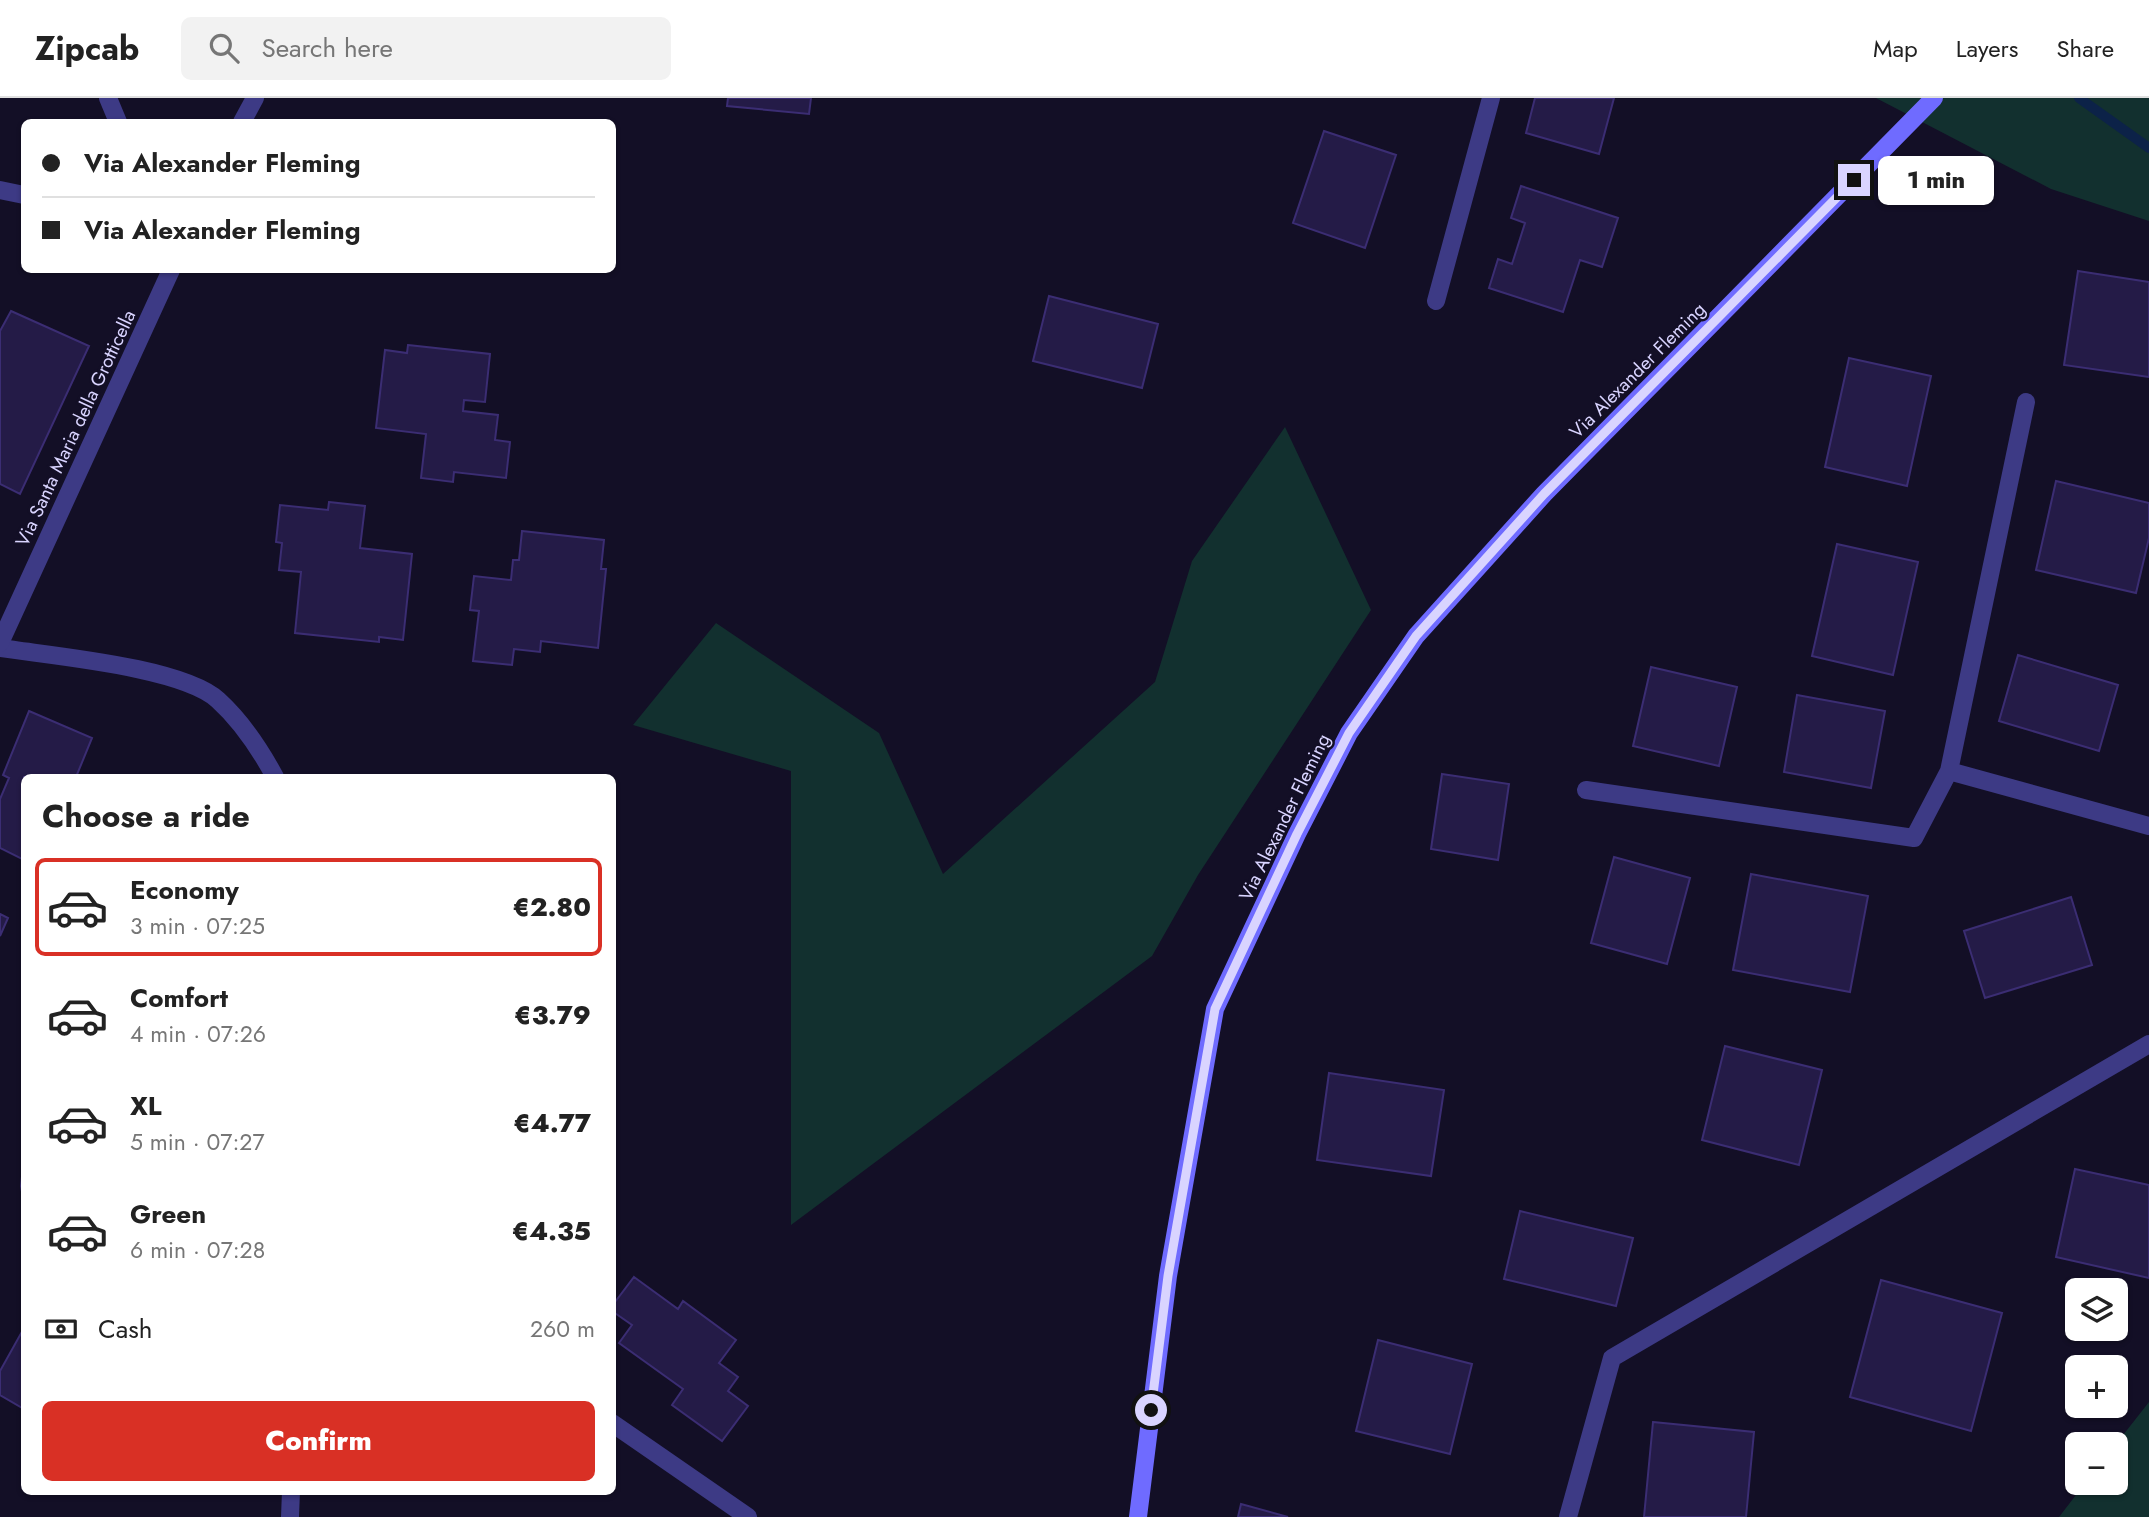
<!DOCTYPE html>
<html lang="en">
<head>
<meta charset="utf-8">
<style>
  :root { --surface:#fff; --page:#f2f2f2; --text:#222; --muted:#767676; --line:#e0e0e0; --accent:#d93025 }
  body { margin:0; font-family:Jost,sans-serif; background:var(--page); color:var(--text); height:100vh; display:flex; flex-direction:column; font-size:26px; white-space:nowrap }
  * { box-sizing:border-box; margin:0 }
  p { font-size:23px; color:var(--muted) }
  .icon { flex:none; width:38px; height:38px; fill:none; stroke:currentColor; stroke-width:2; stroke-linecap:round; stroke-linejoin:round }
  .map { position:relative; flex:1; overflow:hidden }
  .drawer { position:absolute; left:21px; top:676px; width:595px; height:721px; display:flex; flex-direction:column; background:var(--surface); border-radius:10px; box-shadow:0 2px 5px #0004 }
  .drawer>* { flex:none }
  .banner { position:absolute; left:21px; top:21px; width:595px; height:154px; border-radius:10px; box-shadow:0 2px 5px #0004; display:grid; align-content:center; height:154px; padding:0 21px; background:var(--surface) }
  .controls { position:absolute; left:2065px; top:1180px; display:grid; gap:14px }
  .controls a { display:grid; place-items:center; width:63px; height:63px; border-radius:10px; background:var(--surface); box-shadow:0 2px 5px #0004; font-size:35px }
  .end { position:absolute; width:32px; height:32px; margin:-16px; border:9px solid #d9d4ff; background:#111; box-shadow:0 0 0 4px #111 }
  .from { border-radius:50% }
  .bubble { position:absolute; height:49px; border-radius:10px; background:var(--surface); box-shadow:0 2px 5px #0004; font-size:23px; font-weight:800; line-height:49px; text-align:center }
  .banner b { display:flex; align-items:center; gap:24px; height:66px; font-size:26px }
  .banner b+b { border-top:2px solid var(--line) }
  .banner i { width:18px; height:18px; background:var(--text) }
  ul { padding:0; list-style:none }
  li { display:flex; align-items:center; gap:21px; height:98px; margin:0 14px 10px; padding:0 7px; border:4px solid transparent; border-radius:10px }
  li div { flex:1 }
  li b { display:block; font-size:26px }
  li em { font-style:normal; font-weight:800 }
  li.on { border-color:var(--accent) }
  li>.icon { width:63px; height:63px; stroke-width:1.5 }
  h2 { padding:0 21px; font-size:32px; line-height:84px }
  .pay { display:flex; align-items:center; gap:18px; height:77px; padding:0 21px; font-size:26px }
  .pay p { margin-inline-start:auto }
  .primary-button { display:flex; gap:14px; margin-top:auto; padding:14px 21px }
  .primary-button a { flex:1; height:80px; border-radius:10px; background:var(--accent); color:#fff; font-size:28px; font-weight:800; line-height:80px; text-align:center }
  header { display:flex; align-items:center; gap:42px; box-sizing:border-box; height:98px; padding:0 35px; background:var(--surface); border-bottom:2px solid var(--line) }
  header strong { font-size:33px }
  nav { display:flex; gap:38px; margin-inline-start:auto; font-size:24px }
  .search { width:490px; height:63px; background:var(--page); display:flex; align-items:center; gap:18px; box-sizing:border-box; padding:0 24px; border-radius:10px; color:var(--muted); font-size:26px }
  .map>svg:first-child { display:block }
</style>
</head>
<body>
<header>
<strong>Zipcab</strong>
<div class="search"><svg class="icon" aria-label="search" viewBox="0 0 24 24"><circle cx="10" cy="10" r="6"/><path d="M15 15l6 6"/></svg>Search here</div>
<nav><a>Map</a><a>Layers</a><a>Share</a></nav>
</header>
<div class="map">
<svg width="2149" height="1419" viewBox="0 0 2149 1419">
  <rect width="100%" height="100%" fill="#130f26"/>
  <path fill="#12302f" d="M1876,0H2149V123L2051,91Z
    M1285,329L1371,512L1198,777L1152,858L791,1127V673L633,627L716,525L879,635L943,776L1155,584L1192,463Z
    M2149,1304V1419H2059L2086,1384H2116V1346Z"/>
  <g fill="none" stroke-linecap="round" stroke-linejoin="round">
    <path stroke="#0c2248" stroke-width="10" d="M2079,0L2149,50"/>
  </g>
  <path fill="#241b47" stroke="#3b2d73" stroke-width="2" d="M728,0H811L809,16L727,8Z
    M1535,0H1614L1599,56L1526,35Z
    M1324,33L1396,57L1365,150L1293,125Z
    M1521,88L1618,120L1602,169L1580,162L1563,214L1489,190L1498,161L1512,166L1525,125L1511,120Z
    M2078,173L2149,184V279L2064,267Z
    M1049,198L1158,226L1142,290L1033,263Z
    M11,213L89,248L20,396L0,386V233Z
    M408,247L490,256L485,304L464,302L463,313L498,317L495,342L510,344L506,380L454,374L453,384L421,380L426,336L376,330L385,252L407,255Z
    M1849,260L1931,278L1907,388L1825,369Z
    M2056,383L2149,405V440L2136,495L2036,472Z
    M329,404L365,408L360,450L412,456L403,542L379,539V544L295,535L301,474L279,472L282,445L276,444L280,407L328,412Z
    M522,433L604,442L601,471H606L598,550L541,543L540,554L514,551L512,567L473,563L479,513L470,512L474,478L511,482L513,462H519Z
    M1837,446L1918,464L1893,577L1812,558Z
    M2018,557L2118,587L2099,653L1999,623Z
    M1651,569L1737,589L1719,668L1633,648Z
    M1797,597L1885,613L1871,690L1784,674Z
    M29,613L92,640L76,679H24V762L0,750V701L9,680L3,677Z
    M1442,676L1509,686L1498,762L1431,751Z
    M1614,759L1690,780L1667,866L1591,845Z
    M1751,776L1868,798L1850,894L1733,872Z
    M2071,799L2092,867L1985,900L1964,833Z
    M0,816L8,820L0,838Z
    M1725,948L1822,972L1799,1067L1702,1042Z
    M1329,975L1444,992L1431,1078L1317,1062Z
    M24,1060V1105L21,1088Z
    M2075,1071L2149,1087V1180L2056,1159Z
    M1520,1113L1633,1140L1616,1208L1504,1181Z
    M634,1179L678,1211L683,1203L736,1242L719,1265L738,1279L728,1293L748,1308L722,1343L672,1307L683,1291L619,1245L632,1227L612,1213V1208Z
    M1881,1182L2002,1215L1971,1333L1850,1299Z
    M24,1230V1311L0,1297V1273Z
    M1378,1242L1472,1266L1450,1356L1356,1333Z
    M1653,1324L1754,1334L1746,1419H1644Z
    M1241,1406L1288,1419H1238Z"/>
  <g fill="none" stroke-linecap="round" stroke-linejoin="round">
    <path stroke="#3d3a85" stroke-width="18" d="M1436,203L1491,0"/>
    <path stroke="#3d3a85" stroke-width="18" d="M108,0L118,24
      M0,92L24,97
      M0,550C51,558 182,569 218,602C240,622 261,653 275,679
      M1949,673L2149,728
      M1586,692L1914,740L1949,673L2026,304
      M612,1325L748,1419
      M290,1419L291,1393
      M1568,1419L1612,1260L2149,946"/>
    <path stroke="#3d3a85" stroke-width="18" d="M242,24L255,0
      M0,545L171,172"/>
    <path stroke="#6f6bff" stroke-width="18" d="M1138,1419L1168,1178L1215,911L1297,736L1349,635L1416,538L1544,396L1934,0"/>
  </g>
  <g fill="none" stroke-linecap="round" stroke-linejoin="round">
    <path stroke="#d9d4ff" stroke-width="9" d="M1151,1312L1168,1178L1215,911L1297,736L1349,635L1416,538L1544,396L1854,82"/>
  </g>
  <g text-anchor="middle" stroke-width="5" stroke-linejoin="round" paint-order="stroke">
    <g font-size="19" fill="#d9d4ff" stroke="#130f26">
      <text transform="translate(1637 272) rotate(-45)" y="7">Via Alexander Fleming</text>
      <text transform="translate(75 330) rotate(-65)" y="7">Via Santa Maria della Grotticella</text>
      <text transform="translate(1284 719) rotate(-64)" y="7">Via Alexander Fleming</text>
    </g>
  </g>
</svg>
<div class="controls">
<a><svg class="icon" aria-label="layers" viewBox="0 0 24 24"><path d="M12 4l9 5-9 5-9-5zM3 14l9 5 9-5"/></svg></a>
<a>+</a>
<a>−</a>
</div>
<i class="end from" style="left:1151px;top:1312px"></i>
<i class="end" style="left:1854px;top:82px"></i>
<div class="bubble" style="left:1878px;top:58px;width:116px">1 min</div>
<div class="banner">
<b><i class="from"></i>Via Alexander Fleming</b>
<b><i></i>Via Alexander Fleming</b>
</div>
<section class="drawer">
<h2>Choose a ride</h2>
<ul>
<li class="on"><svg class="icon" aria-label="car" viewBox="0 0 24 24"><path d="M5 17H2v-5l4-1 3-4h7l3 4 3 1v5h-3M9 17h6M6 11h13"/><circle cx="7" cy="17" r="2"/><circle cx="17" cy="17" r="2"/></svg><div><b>Economy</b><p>3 min · 07:25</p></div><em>€2.80</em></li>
<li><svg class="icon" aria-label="car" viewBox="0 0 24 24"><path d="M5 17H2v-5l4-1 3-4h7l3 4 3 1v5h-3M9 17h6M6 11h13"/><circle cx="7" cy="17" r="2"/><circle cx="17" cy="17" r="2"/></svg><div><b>Comfort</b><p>4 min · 07:26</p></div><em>€3.79</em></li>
<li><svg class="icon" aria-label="car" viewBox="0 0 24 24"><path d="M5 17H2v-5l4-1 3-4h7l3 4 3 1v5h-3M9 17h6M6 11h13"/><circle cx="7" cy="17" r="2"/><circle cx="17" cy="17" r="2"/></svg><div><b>XL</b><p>5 min · 07:27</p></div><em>€4.77</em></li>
<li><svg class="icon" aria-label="car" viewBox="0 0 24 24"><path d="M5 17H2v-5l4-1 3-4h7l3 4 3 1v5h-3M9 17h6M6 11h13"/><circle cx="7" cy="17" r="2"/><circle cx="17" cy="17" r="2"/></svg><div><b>Green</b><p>6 min · 07:28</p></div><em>€4.35</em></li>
</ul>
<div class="pay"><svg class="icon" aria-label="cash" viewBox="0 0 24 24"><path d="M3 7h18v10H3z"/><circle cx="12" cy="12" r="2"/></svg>Cash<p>260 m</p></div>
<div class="primary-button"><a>Confirm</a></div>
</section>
</div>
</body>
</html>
